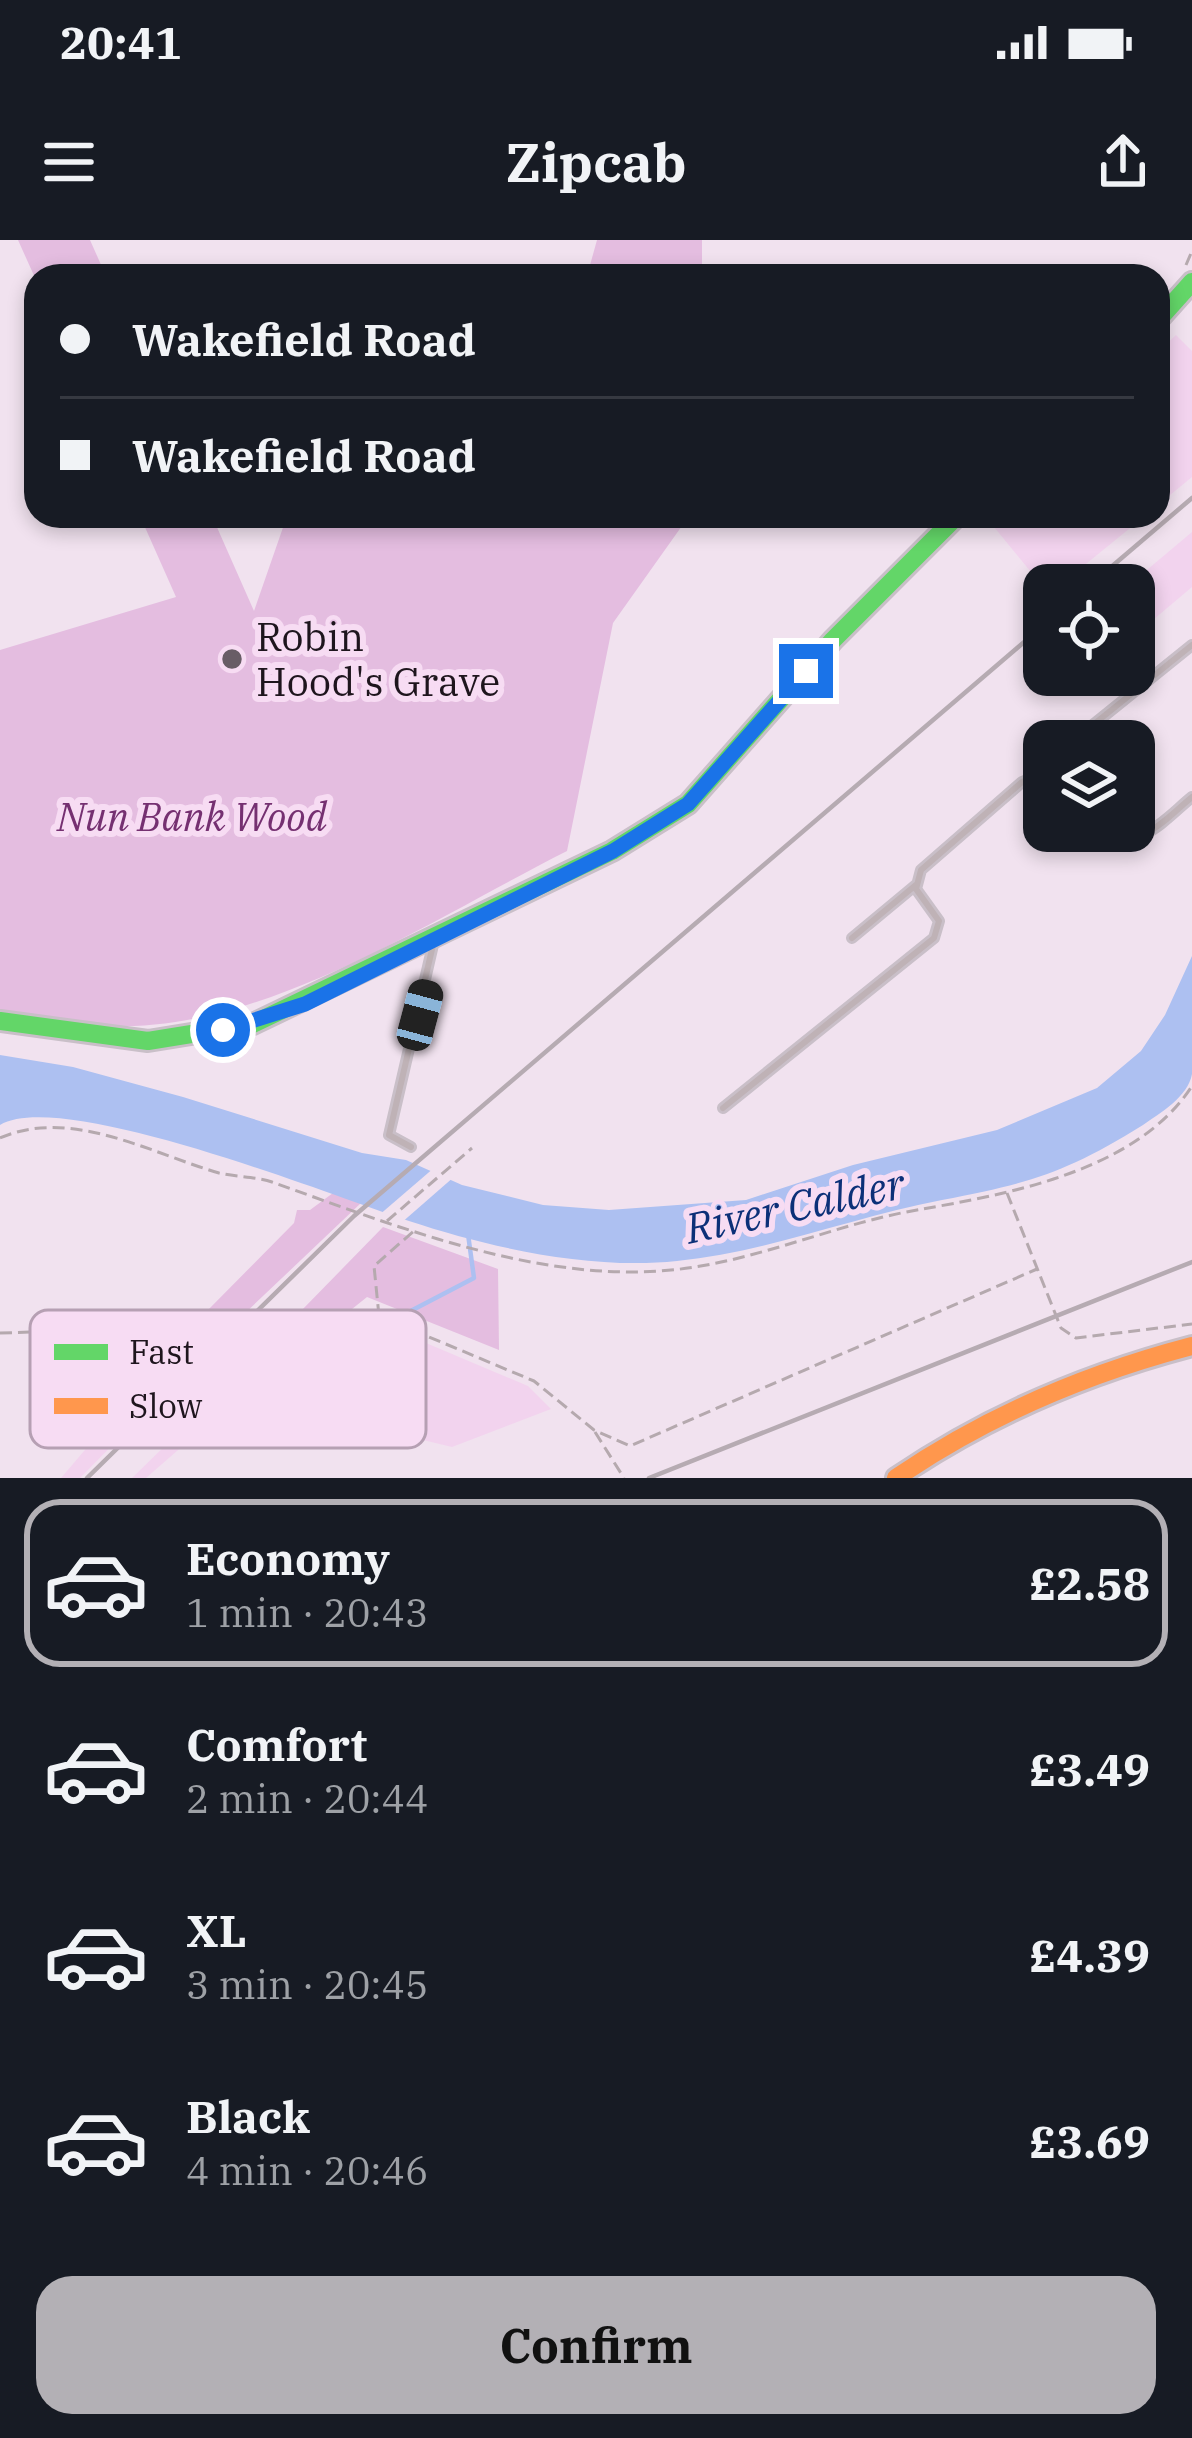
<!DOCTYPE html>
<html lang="en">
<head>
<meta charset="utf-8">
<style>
  :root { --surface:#171b24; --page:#20242c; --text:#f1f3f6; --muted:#9ea1a6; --line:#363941; --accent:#b3b0b5 }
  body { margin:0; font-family:"IBM Plex Serif",serif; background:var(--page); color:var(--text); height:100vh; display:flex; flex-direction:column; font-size:45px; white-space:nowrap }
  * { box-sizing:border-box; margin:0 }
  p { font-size:39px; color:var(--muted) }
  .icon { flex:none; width:66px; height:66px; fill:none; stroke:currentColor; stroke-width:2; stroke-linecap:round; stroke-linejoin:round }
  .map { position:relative; height:1238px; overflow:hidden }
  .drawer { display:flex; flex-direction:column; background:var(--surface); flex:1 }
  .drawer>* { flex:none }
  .top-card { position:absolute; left:24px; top:24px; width:1146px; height:264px; border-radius:36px; box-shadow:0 6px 18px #0003; display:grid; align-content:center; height:264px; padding:0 36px; background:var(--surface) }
  .controls { position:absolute; left:1023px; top:324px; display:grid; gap:24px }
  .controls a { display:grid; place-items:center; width:132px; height:132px; border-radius:24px; background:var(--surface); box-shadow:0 6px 18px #0003; font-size:60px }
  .end { position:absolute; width:54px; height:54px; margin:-27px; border:15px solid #1a73e8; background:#fff; box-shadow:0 0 0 6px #fff }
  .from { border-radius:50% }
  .car { position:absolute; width:36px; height:72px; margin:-36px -18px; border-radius:15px; box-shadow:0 0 9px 3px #0007; background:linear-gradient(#222 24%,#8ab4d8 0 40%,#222 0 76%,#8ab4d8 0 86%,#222 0) }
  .top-card b { display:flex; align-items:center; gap:42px; height:114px; font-size:45px }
  .top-card b+b { border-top:3px solid var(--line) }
  .top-card i { width:30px; height:30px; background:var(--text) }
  ul { padding:21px 0 0; list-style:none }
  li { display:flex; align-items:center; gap:36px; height:168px; margin:0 24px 18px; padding:0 12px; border:6px solid transparent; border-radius:36px }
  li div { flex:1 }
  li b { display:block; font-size:45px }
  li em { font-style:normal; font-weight:800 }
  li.current { border-color:var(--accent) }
  li>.icon { width:108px; height:108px; stroke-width:1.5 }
  .button { display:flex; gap:24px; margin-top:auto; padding:24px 36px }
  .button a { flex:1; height:138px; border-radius:36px; background:var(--accent); color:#111; font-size:48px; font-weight:800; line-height:138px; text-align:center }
  .status { display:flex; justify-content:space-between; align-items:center; height:84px; padding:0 60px; background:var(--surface); direction:ltr }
  .status svg { height:33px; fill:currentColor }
  header { display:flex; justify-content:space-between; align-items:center; height:156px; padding:0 36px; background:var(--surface); font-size:54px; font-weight:800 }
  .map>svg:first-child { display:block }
</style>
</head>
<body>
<div class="status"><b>20:41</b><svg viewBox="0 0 49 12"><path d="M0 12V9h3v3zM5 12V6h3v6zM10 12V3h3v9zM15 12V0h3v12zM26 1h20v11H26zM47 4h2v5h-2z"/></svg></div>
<header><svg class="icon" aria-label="menu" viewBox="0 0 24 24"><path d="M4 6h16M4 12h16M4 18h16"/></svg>Zipcab<svg class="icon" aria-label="share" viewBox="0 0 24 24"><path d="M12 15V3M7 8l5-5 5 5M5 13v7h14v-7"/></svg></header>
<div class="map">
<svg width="1192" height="1238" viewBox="0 0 1192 1238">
  <rect width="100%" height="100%" fill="#f1e2ef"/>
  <path fill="#f2d3ee" d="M1176,95L1192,111V237L1158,265V112Z
    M985,276H1145L1060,345L1044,348Z
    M1192,292V347L1134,396V345H1129Z
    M207,1071L202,1100L209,1107L80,1238H61L171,1109L161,1097L172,1079Z
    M355,1073L528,1146L551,1169L452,1207L240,1156L146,1238H132L260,1113L300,1138Z"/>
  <path fill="#e4bde0" d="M18,0H90L106,36L36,40Z
    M597,0H702V36H587Z
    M140,276H212L254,371L287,276H689L613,383L567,611C436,677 268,789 118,786C79,785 39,775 0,770V410L176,357Z
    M333,953L361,963L222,1095L204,1086L207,1071L294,983L297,970H310Z
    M383,987L498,1029L499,1110L367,1057L281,1126L260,1113Z"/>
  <path fill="#adc0f1" d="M1192,716C1192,754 1192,797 1192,834C1188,857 1160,873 1143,885C1066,933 1030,943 942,960C853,977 767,1012 677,1021C590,1030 491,1008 409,981C333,956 62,848 0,885V815L73,827L183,857L362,913L406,920L462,945L543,965L609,970L746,960L853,925L997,890L1097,848L1141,811L1165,775Z"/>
  <path fill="#f1e2ef" d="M435,927L455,936L400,984L378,976Z"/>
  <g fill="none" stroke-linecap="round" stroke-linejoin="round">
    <path stroke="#adc0f1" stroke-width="4.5" d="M401,1076L474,1038L468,994"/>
    <defs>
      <path id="lane" d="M1073,501L1192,405
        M1103,591C1137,615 1166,578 1192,557
        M852,698L917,644
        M723,868L934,698L939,681L916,649L921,630L1022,542L1044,533
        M411,907L389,895L433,705"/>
      <path id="fast" d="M1158,80L1192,42
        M0,781L148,801L253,784L612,611L688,564L833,400L957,276"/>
      <path id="slow" d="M896,1238C988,1175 1085,1134 1192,1106"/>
    </defs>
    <use href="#lane" stroke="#c9bfc8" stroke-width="12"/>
    <use href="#fast" stroke="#c9bfc8" stroke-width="24"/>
    <use href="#slow" stroke="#c9bfc8" stroke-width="24"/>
    <path stroke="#b5a9ae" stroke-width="3" stroke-dasharray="12 6" stroke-linecap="butt" d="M1186,25L1192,11
      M0,898C71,867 150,913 219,933C236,937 257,937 272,942C393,985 529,1040 660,1031C750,1025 830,985 917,970C1009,954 1137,931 1192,846
      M1007,953L1061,1088L1076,1098L1192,1084
      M379,1076L374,1026L415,990
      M0,1093L197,1087L217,1098
      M245,1124L276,1139C304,1105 330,1070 379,1076L534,1141L594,1190L630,1206L1037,1029
      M595,1192L624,1238"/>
    <use href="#lane" stroke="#bfb2b6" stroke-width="6"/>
    <use href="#fast" stroke="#63d668" stroke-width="18"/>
    <use href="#slow" stroke="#ff974d" stroke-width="18"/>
    <path stroke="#b6abb2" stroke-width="4.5" d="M1090,345L1192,258
      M87,1238L354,976L1044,385
      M649,1238L1192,1022"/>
    <path stroke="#b5a9ae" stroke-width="3" stroke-dasharray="12 6" stroke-linecap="butt" d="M387,981L472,908"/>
  </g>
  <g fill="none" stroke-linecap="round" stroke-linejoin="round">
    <path stroke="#1a73e8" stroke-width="15" d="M223,790L305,764L613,611L688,564L806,431"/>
  </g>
  <circle fill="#685d66" stroke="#f7dcf3" stroke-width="4.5" cx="232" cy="419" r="12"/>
  <g text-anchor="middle" stroke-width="12" stroke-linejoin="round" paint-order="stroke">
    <g font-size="39" fill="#1e151d" stroke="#f7dcf3" text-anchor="start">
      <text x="256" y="411">Robin<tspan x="256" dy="45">Hood's Grave</tspan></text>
    </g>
    <g font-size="39" font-style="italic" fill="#753071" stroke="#f7dcf3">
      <text x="192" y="591">Nun Bank Wood</text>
    </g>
    <g font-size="42" font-style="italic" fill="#0c3078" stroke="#f7dcf3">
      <text transform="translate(795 966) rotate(-12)" y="15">River Calder</text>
    </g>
  </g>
  <rect x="30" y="1070" width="396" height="138" rx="18" fill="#f7dcf3" stroke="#b6a0b3" stroke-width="3"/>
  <rect x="54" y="1104" width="54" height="16" fill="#63d668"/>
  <rect x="54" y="1158" width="54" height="16" fill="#ff974d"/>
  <g font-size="33" fill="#1e151d">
    <text x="129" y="1124">Fast</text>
    <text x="129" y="1178">Slow</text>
  </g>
</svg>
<div class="controls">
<a><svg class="icon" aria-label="locate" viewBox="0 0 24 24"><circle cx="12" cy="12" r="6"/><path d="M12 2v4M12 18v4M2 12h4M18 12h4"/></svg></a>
<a><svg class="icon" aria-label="layers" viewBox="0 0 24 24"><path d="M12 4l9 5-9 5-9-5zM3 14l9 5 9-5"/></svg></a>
</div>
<i class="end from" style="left:223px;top:790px"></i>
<i class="end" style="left:806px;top:431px"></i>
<i class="car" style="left:420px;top:775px;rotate:15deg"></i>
<div class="top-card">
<b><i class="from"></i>Wakefield Road</b>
<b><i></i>Wakefield Road</b>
</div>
</div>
<section class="drawer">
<ul>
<li class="current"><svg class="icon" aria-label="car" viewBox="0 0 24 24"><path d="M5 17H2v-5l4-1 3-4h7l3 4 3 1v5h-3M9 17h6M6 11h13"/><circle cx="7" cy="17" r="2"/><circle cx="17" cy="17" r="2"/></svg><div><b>Economy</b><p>1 min · 20:43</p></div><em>£2.58</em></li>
<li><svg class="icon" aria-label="car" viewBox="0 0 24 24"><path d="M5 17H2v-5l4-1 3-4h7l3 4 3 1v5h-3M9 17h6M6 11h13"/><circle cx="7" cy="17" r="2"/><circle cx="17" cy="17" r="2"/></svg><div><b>Comfort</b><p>2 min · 20:44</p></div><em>£3.49</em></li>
<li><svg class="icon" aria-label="car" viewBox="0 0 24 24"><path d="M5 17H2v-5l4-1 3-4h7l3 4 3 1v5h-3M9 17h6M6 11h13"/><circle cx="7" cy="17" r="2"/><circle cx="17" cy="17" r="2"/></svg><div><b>XL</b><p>3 min · 20:45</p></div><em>£4.39</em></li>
<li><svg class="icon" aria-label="car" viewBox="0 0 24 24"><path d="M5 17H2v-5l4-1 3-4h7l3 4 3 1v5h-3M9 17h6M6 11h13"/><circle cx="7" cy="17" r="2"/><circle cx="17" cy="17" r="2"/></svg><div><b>Black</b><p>4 min · 20:46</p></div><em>£3.69</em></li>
</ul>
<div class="button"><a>Confirm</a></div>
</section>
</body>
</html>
